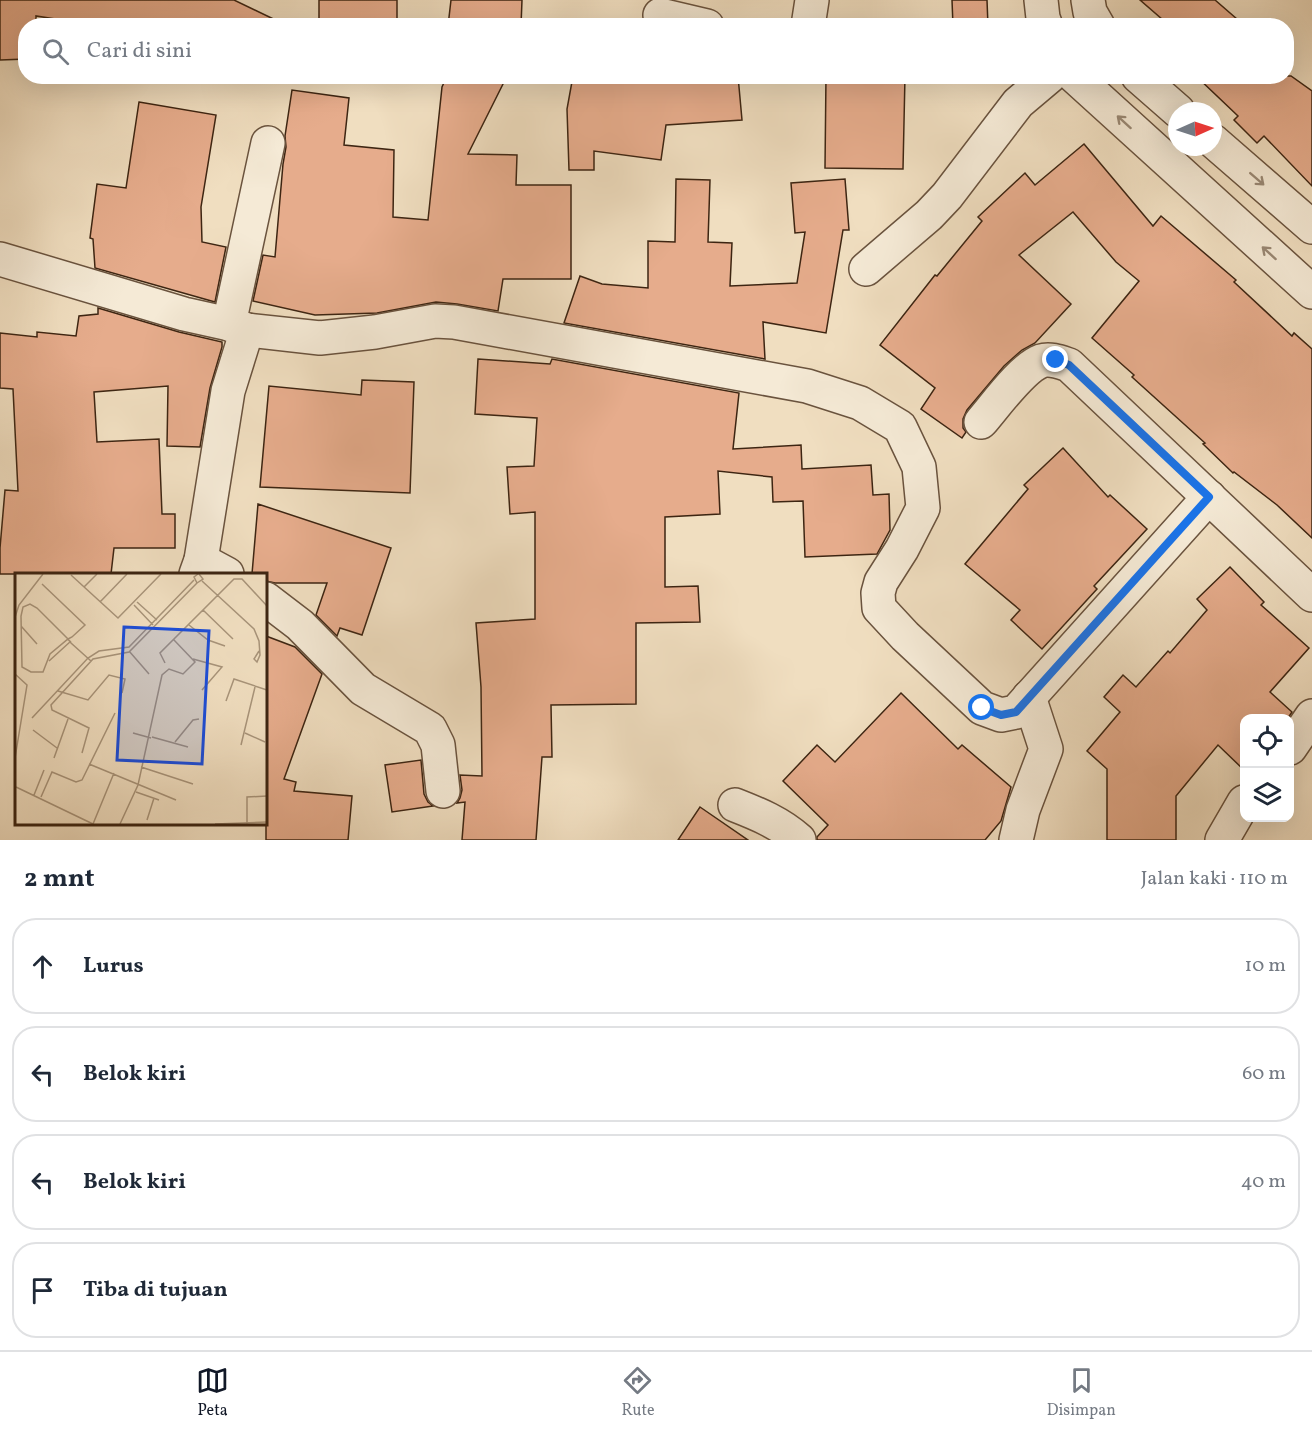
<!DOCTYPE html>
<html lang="id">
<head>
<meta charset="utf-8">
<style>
	body { margin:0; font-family:Vollkorn,serif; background:#f2f2f3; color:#1f2937 }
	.controls { position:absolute; right:18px; bottom:18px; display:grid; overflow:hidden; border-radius:12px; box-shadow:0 6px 24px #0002 }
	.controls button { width:54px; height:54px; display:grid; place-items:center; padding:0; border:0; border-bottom:2px solid #e0e1e3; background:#fff; color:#1f2937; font:30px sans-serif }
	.compass { position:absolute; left:1168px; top:102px; width:54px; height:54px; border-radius:50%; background:#fff; box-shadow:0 6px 24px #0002; rotate:87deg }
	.stop { position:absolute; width:18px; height:18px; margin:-14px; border:4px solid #1a73e8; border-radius:50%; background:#fff }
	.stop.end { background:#1a73e8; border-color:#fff; box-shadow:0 2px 6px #0008 }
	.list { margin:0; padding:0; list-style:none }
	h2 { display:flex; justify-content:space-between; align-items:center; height:78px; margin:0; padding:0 24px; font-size:26px }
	h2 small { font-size:20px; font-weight:400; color:#747a83 }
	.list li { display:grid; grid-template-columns:39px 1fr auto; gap:18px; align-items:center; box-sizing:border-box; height:96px; margin:0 12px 12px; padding:0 12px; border:2px solid #e0e1e3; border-radius:24px }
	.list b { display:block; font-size:22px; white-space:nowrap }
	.list em { font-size:20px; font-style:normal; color:#747a83 }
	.icon { flex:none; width:33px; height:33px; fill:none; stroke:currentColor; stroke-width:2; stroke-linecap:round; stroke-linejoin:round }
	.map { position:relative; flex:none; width:1312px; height:840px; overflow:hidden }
	.search { position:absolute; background:#fff; box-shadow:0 6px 24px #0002; left:18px; right:18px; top:18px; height:66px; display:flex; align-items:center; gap:15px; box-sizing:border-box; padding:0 21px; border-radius:24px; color:#747a83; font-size:22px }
	.sheet { height:510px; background:#fff }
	nav { display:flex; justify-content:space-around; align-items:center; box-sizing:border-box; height:84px; border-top:2px solid #e0e1e3; background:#fff; font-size:16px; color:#747a83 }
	nav a { display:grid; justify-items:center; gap:3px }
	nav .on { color:#111827 }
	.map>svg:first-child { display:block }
</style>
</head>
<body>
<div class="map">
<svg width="1312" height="840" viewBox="0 0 1312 840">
	<rect width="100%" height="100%" fill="#f0dec0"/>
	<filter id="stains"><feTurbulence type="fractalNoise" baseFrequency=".00333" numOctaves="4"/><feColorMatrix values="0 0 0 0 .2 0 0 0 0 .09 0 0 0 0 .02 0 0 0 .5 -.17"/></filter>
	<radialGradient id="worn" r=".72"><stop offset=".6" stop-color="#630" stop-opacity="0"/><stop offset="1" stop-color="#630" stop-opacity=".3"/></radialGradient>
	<g fill="#e6ac8c" stroke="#3d2512" stroke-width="1.5">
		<path d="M0 0H234L288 26H99L36 16V26H26V59L0 60Z"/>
		<rect x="319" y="0" width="78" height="26"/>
		<path d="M451 0H522L521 26H448Z"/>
		<path d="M952 0H987L988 26H953Z"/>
		<path d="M1140 0H1215L1245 26H1170Z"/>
		<path d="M447 76H507L468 154 517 155 516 185H571V279H503L498 311 457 304 436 302 377 313 315 315 253 301 263 255 275 257 283 164 286 147 285 136 292 90 349 98 344 145 394 150 393 217 428 220 442 87Z"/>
		<path d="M573 76H738L742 120 666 125 661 160 594 151V170H569L567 109Z"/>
		<path d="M826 76H905L903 169 825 168Z"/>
		<path d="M1196 76H1291L1312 91V186L1264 136 1257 143 1234 120 1238 116Z"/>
		<path d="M139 102 216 115 201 207 202 242 226 247 215 302 95 268 93 239 90 238 97 184 126 188Z"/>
		<path d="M1084 144 1153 226 1161 216 1236 280 1234 282 1292 336 1294 333 1312 349V538L1277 505 1234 472 1233 473 1203 444 1205 443 1132 377 1134 375 1092 338 1139 281 1116 262 1073 212 1019 255 1071 304 1035 343 1022 350 1004 366 967 410 963 419V428L966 432 962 438 921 409 935 388 880 345 935 275 937 276 982 221 978 217 1025 173 1035 185Z"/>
		<path d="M676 179 710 180 708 242 732 243 730 286 797 283 805 232 795 233 791 183 845 179 849 230H843L826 333 763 322 765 359 564 323 580 276 602 284 648 288V241L675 242Z"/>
		<path d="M98 308 179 332 222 342V347L210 388 200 447 167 446 168 386 94 392 97 442 159 439 162 514H175V548H114L111 574H0V548L5 490 18 491 13 389 0 388V333L37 337V332L76 336 79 316 98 314Z"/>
		<path d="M478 359 550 364 552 359 739 393 733 449 801 445 802 469 871 465 873 495 889 494 890 530 877 554 805 557 803 501 773 502 772 477 718 471 720 514 665 517V587L698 586 700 622 636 623V704L551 705 552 757H542L536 840H462L465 802 457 803 460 798 462 790 460 775 482 776 481 687 476 623 535 619V512L510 514 507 467 534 466 537 418 475 414Z"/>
		<path d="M362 380 414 382 410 493 260 487 269 386 361 395Z"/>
		<path d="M1063 448 1108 497 1110 495 1147 529 1094 586 1097 589 1042 649 1011 620 1020 610 965 564 1028 489 1024 485Z"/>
		<path d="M258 504 391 548 362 635 340 628 337 636 316 615 327 583H275L266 581V574H252Z"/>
		<path d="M1230 567 1264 602 1261 605 1309 648 1270 692 1292 712 1288 718H1245V771L1218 745 1176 796V840H1107V769L1087 751 1120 712 1104 697 1123 675 1136 687 1168 651 1170 653 1207 610 1197 599Z"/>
		<path d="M266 636 295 647 322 674 284 779 296 782 294 791 352 796 348 840H266Z"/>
		<path d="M901 693 958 749 962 745 1011 787 1001 821 985 840H817V837L828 825 783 781 817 745 835 762Z"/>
		<path d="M421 760 424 794 428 802 433 806 392 812 385 765Z"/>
		<path d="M700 807 748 840H678Z"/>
	</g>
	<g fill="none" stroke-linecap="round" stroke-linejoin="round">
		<defs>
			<g id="minor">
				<path d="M1041 0 1043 18 1046 26"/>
				<path d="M1088 0 1090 12 1098 26"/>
				<path d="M660 15 707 26"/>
				<path d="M808 26 812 0"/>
				<path d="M1074 76 1312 292"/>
				<path d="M1138 76 1178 111"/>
				<path d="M1213 141 1312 227"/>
				<path d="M0 259 184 314 229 324 247 330 320 338 375 332 435 321 454 322 807 386 860 403 900 427 919 467 923 508 902 549 881 582 878 593 879 608 905 636 982 708 1001 715 1016 712 1209 497"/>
				<path d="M866 269 929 215 947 196 1018 103 1050 76"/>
				<path d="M229 324 268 143"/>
				<path d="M981 422C995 406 1022 368 1041 361 1050 358 1060 362 1069 365L1312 595"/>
				<path d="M201 560 227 574"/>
				<path d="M196 574 201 560 228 391 247 330"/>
				<path d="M266 599 300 625 363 689 430 729 438 745 443 791"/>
				<path d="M1290 748 1312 716"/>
				<path d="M735 805C758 814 780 823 799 840"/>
				<path d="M1016 840 1023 810 1046 749 1029 697"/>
				<path d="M1222 840 1244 802"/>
			</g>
		</defs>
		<use href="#minor" stroke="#6a533e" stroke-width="36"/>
		<use href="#minor" stroke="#f5ead6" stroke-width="33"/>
	</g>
	<defs><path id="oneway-shaft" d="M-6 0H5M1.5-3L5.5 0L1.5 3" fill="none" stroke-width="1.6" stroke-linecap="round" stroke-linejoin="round" transform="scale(1.5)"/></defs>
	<g stroke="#998874">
		<use href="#oneway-shaft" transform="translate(1124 122) rotate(-138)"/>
		<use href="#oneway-shaft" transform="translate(1257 179) rotate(41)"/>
		<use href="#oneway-shaft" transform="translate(1269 253) rotate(-138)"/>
	</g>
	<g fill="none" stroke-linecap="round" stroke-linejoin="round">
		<path stroke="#1a73e8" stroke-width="8" d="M982 708 1001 715 1016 712 1209 497 1069 365 1056 360"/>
	</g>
	<g transform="translate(15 573)">
		<rect width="252" height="252" fill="#f0dec0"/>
		<path fill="none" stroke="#a8947a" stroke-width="1.5" d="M183 1 179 4 182 10 188 6 184 1M56 2 103 45 146 1M187 8 239 56 244 68 245 82 242 89 239 86 244 78M27 11 70 52 57 64 53 66 35 81 28 99H16L7 94 6 43 8 34 15 31 22 35 53 66 56 70 76 88M69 14 82 1M85 29 112 1M122 29 142 47M119 32 138 52M188 37 218 66M0 44 4 32 28 1M174 52 193 67 210 73M6 53 22 71M114 78 134 101M178 86 207 94 187 117M34 88 56 68M150 90 145 80 219 6H227L252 33M0 101 12 112 0 185M43 118 73 127 94 102 110 106 107 120M211 128 219 106 252 117M17 145 73 85 84 78 114 74 179 7M18 157 42 175M118 160 136 165M230 160 250 169M137 164 173 174M160 169 178 147 184 146M226 172 240 114M67 180 74 155 37 137 36 132 78 86 114 79 182 10M39 185 53 146M74 191 161 227M126 194 178 211M1 214 78 251M121 219 144 227M19 222 29 197M26 224 37 199 61 209 67 207 100 140M132 247 139 225M78 251 99 200M105 251 123 212 147 102 154 96 168 101 180 89 159 67M200 251 252 249M232 251V224L252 223"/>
		<path fill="#1d4ed8" fill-opacity="0.15" stroke="#1d4ed8" stroke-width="3" d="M109 54 194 58 187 191 102 187Z"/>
		<rect width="252" height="252" fill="none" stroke="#3d2512" stroke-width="3"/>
	</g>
	<rect width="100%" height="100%" filter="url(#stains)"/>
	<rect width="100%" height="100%" fill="url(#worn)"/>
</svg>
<div class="controls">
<button><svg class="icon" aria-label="locate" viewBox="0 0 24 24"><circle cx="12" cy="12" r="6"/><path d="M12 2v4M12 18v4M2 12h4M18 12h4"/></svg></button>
<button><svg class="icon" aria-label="layers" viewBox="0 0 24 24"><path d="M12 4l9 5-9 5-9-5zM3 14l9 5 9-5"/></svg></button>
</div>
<svg class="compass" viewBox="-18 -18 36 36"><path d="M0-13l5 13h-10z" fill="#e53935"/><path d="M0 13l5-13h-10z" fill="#747a83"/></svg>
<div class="stop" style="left:982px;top:708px"></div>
<div class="stop end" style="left:1056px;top:360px"></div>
<div class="search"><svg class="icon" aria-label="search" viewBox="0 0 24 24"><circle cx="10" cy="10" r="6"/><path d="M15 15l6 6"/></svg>Cari di sini</div>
</div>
<section class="sheet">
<h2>2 mnt<small>Jalan kaki · 110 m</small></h2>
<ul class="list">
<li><svg class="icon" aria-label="ahead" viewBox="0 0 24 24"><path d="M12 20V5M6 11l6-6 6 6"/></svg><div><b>Lurus</b></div><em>10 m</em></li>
<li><svg class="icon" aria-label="left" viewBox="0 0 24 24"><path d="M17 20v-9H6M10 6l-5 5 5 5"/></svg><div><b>Belok kiri</b></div><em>60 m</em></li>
<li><svg class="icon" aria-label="left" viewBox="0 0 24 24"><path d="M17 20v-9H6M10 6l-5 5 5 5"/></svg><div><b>Belok kiri</b></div><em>40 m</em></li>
<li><svg class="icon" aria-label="arrive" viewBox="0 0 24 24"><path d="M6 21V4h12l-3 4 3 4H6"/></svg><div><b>Tiba di tujuan</b></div></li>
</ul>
</section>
<nav>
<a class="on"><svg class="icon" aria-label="map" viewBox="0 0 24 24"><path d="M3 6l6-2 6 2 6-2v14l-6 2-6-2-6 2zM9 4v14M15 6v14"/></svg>Peta</a>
<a><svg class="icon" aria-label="directions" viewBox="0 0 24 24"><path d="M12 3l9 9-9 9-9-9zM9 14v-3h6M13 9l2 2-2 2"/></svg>Rute</a>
<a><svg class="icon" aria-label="saved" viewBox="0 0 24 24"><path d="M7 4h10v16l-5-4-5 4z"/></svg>Disimpan</a>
</nav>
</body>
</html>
